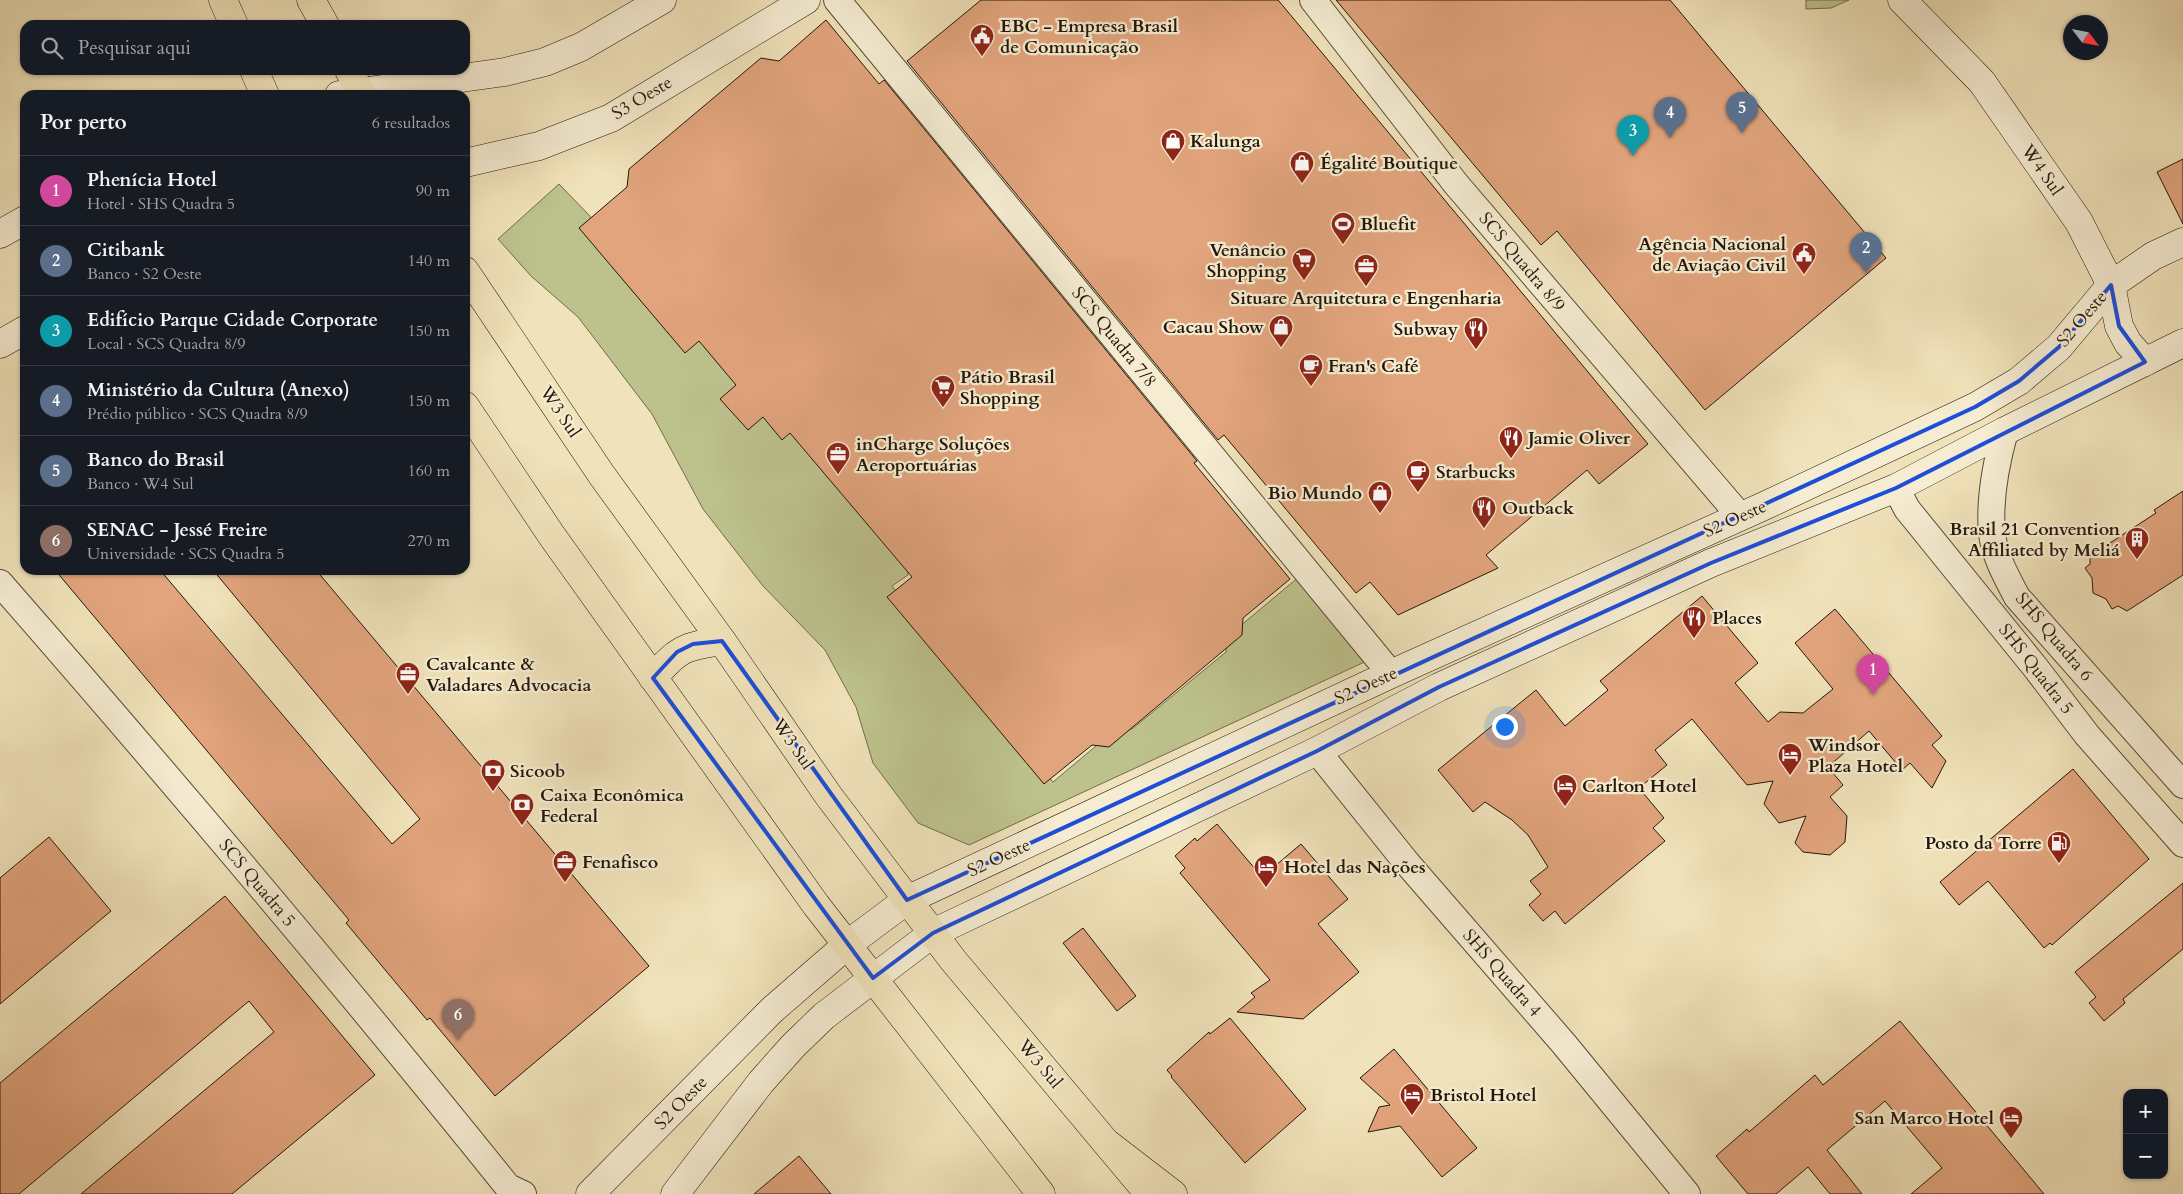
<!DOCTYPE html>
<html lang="pt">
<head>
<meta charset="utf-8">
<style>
	body { margin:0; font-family:Cardo,serif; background:#242831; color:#f1f3f6 }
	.controls { position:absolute; right:15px; bottom:15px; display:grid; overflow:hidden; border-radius:10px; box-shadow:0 1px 4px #0004 }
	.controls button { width:45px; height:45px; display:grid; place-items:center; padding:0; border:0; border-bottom:1px solid #363941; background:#171b24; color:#f1f3f6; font:25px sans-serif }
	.compass { position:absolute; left:2063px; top:15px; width:45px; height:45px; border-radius:50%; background:#171b24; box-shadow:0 1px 4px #0004; rotate:122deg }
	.you { position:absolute; left:1504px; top:726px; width:18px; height:18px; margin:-12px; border:4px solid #fff; border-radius:50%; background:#1a73e8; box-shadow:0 0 0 8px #1a73e833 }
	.badge { display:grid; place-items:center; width:32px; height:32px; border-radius:50%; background:#ea580c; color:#fff; font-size:16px; font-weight:700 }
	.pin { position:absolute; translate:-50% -41px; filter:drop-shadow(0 1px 2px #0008) }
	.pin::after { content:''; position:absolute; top:26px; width:18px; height:15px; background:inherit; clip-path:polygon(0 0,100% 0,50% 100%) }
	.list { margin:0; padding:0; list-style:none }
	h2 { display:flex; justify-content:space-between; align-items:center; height:65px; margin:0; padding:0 20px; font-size:21px }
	h2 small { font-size:16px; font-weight:400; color:#9ea1a6 }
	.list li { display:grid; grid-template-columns:32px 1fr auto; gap:15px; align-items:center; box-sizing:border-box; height:70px; padding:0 20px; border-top:1px solid #363941 }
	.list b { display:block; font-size:19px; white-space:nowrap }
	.list p { margin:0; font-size:16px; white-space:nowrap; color:#9ea1a6 }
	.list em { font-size:16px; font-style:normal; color:#9ea1a6 }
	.icon { flex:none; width:28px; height:28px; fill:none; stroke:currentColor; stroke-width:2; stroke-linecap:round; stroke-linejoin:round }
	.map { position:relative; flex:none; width:2183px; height:1194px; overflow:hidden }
	.search { position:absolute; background:#171b24; box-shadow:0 1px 4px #0004; left:20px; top:20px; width:450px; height:55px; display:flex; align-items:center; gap:12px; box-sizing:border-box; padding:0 18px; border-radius:15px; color:#9ea1a6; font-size:19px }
	.panel { position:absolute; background:#171b24; box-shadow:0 1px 4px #0004; left:20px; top:90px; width:450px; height:485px; border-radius:15px }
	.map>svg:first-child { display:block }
</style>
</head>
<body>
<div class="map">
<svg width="2183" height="1194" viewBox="0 0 2183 1194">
	<rect width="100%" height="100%" fill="#f0e2ba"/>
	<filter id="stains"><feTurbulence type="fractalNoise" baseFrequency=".004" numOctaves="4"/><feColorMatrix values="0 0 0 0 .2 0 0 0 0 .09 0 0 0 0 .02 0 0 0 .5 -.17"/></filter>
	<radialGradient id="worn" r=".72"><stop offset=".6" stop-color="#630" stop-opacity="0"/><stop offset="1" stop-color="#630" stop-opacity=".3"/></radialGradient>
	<g fill="#bdc28d" stroke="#706c4a">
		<path d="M1806 0H1849L1831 8 1806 9Z"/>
		<path d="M559 184 588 214 690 336 729 335 906 554 908 575 892 586 1053 782 1115 730 1132 729 1226 652 1227 637 1300 576 1371 659 969 845 918 823 873 763 856 707 825 650 763 586 703 509 652 414 578 317 531 276 498 239Z"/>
	</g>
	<g fill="#e1a47d" stroke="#241707">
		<path d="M981 0H1278L1648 444 1599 484 1587 470 1486 555 1498 568 1398 615 1370 582 1356 593 1224 435 1218 440 907 61Z"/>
		<path d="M1336 0H1670L1886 258 1705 410 1557 231 1541 245Z"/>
		<path d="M826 20 879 84 884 80 1197 461 1194 463 1290 579 1243 618 1242 635 1109 747 1092 745 1044 784 887 597 912 577 790 433 782 440 763 417 748 430 720 399 736 385 699 341 685 353 579 228 627 187 629 169 761 58 779 61Z"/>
		<path d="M2183 159V224L2157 172Z"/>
		<path d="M2183 491V575L2127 611 2118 606 2112 609 2106 599 2093 593 2092 578 2085 568 2090 564V556L2156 513 2154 510Z"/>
		<path d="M55 570H160L392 844 420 819 213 570H316L649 966 495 1096 430 1018 427 1020 346 923 349 920Z"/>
		<path d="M1702 596 1758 663 1735 683 1768 722 1780 712 1803 713 1833 689 1795 643 1835 609 1942 736 1932 745 1946 761 1932 788 1910 763 1902 770 1869 731 1828 767 1843 785 1830 797 1847 816 1845 842 1830 855 1803 852 1795 843 1806 816 1779 823 1764 804 1773 781 1747 785 1692 719 1655 750 1667 765 1639 788 1664 818 1653 828 1665 841 1565 924 1555 911 1543 921 1529 905 1541 894 1530 881 1548 867 1528 835 1512 820 1485 802 1473 812 1438 770 1536 690 1565 726 1608 690 1600 681Z"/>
		<path d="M2073 769 2149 859 2052 945 2050 943 2044 948 1988 881 1959 905 1940 882Z"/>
		<path d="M1217 824 1262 877 1301 844 1348 899 1318 924 1359 972 1303 1019 1237 1012 1255 997 1251 993 1270 980 1180 873 1185 868 1175 856 1195 838 1197 841Z"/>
		<path d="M49 837 111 911 0 1004V878Z"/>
		<path d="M2183 883V949L2123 999 2125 1003 2104 1021 2089 1003 2096 997 2075 972Z"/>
		<path d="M225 896 375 1075 232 1194H81L274 1032 249 1001 19 1194H0V1083Z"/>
		<path d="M1083 928 1136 996 1117 1011 1063 943Z"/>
		<path d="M1230 1018 1306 1109 1245 1163 1171 1077 1172 1076 1167 1070 1209 1032 1210 1034Z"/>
		<path d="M1900 1021 2044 1194H1911L1942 1168 1885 1101 1827 1150 1862 1194H1830L1808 1167 1776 1194H1748L1716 1156 1747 1129 1749 1132 1815 1075 1823 1085Z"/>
		<path d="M1394 1049 1477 1148 1442 1177 1400 1126 1368 1132 1379 1107 1390 1105 1360 1078Z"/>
		<path d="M799 1156 831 1194H754Z"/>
	</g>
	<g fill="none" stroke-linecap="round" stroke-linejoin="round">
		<defs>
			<g id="tertiary">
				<path d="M837 0 1391 674"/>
				<path d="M1313 0 1456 184 1740 516"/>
				<path d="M2005 431C1996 463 1989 500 1992 533 1994 555 2007 578 2017 597L2183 785"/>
				<path d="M1896 488 1907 509 2035 667 2087 735 2183 844"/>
				<path d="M0 583C173 781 343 982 508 1187L523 1194"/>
				<path d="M1317 751 1407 863 1564 1044 1687 1194"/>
			</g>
			<g id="secondary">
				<path d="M1902 0 1982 82 2079 222 2111 285 2119 326 2128 343 2145 362"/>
				<path d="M339 95 505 72 545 62 581 47 662 0"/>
				<path d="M465 163 539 146 611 118 806 0"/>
				<path d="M0 234 25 220"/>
				<path d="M0 344 25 330"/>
				<path d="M590 1194 772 1010 848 944 907 900 1391 674 1764 506 1975 407 2019 381 2059 347 2111 285 2153 256 2183 242"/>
				<path d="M675 1194 761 1082 793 1046 824 1016 933 933 1317 751 1439 687 1711 563 1896 488 2005 431 2183 343"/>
			</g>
			<g id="primary">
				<path d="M223 0 234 25"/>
				<path d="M311 0 325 25"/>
				<path d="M254 70 265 95"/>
				<path d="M349 70 362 95"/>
				<path d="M465 271 601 474 722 641 828 795 953 960 1149 1194"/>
				<path d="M465 406 552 536 816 905 1041 1194"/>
				<path d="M653 678C678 649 684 646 722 641"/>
			</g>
			<path id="trunk" d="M1108 1144 1173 1194"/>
		</defs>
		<use href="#tertiary" stroke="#574a34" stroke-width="28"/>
		<use href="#secondary" stroke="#241707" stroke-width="29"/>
		<use href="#primary" stroke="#241707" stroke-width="29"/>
		<use href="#trunk" stroke="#241707" stroke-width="29"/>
		<use href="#tertiary" stroke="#f5ecd2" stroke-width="26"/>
		<use href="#secondary" stroke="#f5ecd2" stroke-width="28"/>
		<use href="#primary" stroke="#f0e2ba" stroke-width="28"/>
		<use href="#trunk" stroke="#f0e2ba" stroke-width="28"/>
	</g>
	<path fill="none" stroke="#1d4ed8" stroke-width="4" stroke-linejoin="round" d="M2111 285 2119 326 2145 362 1896 488 1711 563 1439 687 1317 751 933 933 873 978 653 678 677 652 693 644 722 641 907 900 1975 407 2019 381 2059 347Z"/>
	<defs>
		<symbol id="civic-pin" viewBox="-11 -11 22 30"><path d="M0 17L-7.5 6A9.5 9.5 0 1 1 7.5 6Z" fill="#8f2418" stroke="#f5ecd2"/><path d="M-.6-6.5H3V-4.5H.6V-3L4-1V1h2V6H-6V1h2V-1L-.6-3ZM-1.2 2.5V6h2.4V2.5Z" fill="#fff"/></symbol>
		<symbol id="shop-pin" viewBox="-11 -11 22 30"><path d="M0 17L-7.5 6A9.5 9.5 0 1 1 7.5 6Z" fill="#8f2418" stroke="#f5ecd2"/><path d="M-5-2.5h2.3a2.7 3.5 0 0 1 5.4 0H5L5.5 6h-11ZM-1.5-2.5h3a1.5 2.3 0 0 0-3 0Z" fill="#fff"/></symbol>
		<symbol id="stadium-pin" viewBox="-11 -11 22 30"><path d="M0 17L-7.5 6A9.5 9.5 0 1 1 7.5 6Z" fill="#8f2418" stroke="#f5ecd2"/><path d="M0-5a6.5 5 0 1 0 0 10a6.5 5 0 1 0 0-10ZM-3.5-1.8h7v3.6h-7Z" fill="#fff"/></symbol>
		<symbol id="supermarket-pin" viewBox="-11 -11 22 30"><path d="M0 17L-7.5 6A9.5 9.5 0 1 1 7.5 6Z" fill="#8f2418" stroke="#f5ecd2"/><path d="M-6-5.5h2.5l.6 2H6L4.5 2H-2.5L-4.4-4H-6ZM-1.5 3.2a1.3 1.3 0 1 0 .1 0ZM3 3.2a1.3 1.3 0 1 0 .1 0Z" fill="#fff"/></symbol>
		<symbol id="office-pin" viewBox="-11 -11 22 30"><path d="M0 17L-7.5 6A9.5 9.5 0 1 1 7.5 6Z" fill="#8f2418" stroke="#f5ecd2"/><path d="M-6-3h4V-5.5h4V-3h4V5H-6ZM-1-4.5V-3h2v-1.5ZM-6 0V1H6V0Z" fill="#fff"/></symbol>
		<symbol id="restaurant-pin" viewBox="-11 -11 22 30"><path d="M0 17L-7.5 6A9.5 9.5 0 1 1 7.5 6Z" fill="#8f2418" stroke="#f5ecd2"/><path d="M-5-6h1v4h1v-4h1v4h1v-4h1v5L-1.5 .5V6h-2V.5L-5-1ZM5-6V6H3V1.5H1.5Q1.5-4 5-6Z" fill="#fff"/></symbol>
		<symbol id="cafe-pin" viewBox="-11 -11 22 30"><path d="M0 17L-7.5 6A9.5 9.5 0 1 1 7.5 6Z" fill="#8f2418" stroke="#f5ecd2"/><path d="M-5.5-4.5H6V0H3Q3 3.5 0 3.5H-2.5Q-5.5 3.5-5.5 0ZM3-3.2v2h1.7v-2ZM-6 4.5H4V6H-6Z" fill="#fff"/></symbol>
		<symbol id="building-pin" viewBox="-11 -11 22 30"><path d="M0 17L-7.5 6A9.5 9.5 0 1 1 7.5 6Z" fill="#8f2418" stroke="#f5ecd2"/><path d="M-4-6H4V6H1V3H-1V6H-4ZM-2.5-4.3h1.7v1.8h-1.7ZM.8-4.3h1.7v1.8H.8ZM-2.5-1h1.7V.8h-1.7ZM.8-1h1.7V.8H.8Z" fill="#fff"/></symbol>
		<symbol id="hotel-pin" viewBox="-11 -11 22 30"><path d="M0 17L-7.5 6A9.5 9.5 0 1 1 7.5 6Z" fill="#8f2418" stroke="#f5ecd2"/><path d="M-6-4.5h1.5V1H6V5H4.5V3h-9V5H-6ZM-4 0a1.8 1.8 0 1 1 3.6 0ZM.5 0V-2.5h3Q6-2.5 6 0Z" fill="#fff"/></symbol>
		<symbol id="bank-pin" viewBox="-11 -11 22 30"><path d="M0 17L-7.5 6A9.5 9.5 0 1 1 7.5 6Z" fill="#8f2418" stroke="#f5ecd2"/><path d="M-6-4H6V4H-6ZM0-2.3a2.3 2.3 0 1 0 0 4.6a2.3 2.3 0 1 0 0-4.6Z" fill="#fff"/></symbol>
		<symbol id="fuel-pin" viewBox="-11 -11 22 30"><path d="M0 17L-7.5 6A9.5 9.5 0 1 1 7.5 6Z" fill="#8f2418" stroke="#f5ecd2"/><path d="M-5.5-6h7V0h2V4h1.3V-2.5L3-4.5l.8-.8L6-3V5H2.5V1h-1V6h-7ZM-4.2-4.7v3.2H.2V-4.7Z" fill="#fff"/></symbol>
	</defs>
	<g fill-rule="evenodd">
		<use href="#civic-pin" x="968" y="22" width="28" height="38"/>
		<use href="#shop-pin" x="1159" y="127" width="28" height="38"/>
		<use href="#shop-pin" x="1288" y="149" width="28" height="38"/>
		<use href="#stadium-pin" x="1329" y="210" width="28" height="38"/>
		<use href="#civic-pin" x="1790" y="240" width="28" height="38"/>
		<use href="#supermarket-pin" x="1290" y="246" width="28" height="38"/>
		<use href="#office-pin" x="1352" y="252" width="28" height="38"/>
		<use href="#shop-pin" x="1267" y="313" width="28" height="38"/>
		<use href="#restaurant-pin" x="1462" y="315" width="28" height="38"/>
		<use href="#cafe-pin" x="1297" y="352" width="28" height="38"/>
		<use href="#supermarket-pin" x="929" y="373" width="28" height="38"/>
		<use href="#restaurant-pin" x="1497" y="424" width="28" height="38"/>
		<use href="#office-pin" x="824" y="440" width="28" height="38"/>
		<use href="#cafe-pin" x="1404" y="458" width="28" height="38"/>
		<use href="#shop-pin" x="1366" y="479" width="28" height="38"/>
		<use href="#restaurant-pin" x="1470" y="494" width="28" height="38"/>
		<use href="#building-pin" x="2123" y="525" width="28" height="38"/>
		<use href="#restaurant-pin" x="1680" y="604" width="28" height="38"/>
		<use href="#office-pin" x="394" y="660" width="28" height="38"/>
		<use href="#hotel-pin" x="1776" y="741" width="28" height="38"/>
		<use href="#bank-pin" x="479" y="757" width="28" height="38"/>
		<use href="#hotel-pin" x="1551" y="772" width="28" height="38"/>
		<use href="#bank-pin" x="508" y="791" width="28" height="38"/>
		<use href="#fuel-pin" x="2045" y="829" width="28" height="38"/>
		<use href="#office-pin" x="551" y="848" width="28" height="38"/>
		<use href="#hotel-pin" x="1252" y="853" width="28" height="38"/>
		<use href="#hotel-pin" x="1398" y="1081" width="28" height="38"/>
		<use href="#hotel-pin" x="1997" y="1104" width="28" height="38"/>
	</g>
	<g text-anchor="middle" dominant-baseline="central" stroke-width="4.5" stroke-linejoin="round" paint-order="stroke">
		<g font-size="18" font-weight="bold" fill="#241707" stroke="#f5ecd2" text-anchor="start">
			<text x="1000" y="26">EBC - Empresa Brasil<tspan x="1000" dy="21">de Comunicação</tspan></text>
			<text x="1190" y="141">Kalunga</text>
			<text x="1320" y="163">Égalité Boutique</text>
			<text x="1360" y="224">Bluefit</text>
			<text x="1786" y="244" text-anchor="end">Agência Nacional<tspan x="1786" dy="21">de Aviação Civil</tspan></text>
			<text x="1286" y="250" text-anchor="end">Venâncio<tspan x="1286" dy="21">Shopping</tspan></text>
			<text x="1366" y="298" text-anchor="middle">Situare Arquitetura e Engenharia</text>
			<text x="1264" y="327" text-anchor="end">Cacau Show</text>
			<text x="1458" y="329" text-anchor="end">Subway</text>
			<text x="1328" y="366">Fran's Café</text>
			<text x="960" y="377">Pátio Brasil<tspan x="960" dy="21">Shopping</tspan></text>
			<text x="1528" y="438">Jamie Oliver</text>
			<text x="856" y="444">inCharge Soluções<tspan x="856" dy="21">Aeroportuárias</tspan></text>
			<text x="1436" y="472">Starbucks</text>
			<text x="1362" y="493" text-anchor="end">Bio Mundo</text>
			<text x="1502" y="508">Outback</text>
			<text x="2120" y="529" text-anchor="end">Brasil 21 Convention<tspan x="2120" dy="21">Affiliated by Meliá</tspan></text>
			<text x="1712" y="618">Places</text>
			<text x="426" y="664">Cavalcante &amp;<tspan x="426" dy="21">Valadares Advocacia</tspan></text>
			<text x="1808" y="745">Windsor<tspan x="1808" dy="21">Plaza Hotel</tspan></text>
			<text x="510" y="771">Sicoob</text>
			<text x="1582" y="786">Carlton Hotel</text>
			<text x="540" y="795">Caixa Econômica<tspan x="540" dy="21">Federal</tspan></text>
			<text x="2042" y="843" text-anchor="end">Posto da Torre</text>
			<text x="582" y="862">Fenafisco</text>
			<text x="1284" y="867">Hotel das Nações</text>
			<text x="1430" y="1095">Bristol Hotel</text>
			<text x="1994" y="1118" text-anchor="end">San Marco Hotel</text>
		</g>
		<g font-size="18" fill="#241707" stroke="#f5ecd2">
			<text transform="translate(642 98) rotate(-31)">S3 Oeste</text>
			<text transform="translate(2042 170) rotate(55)">W4 Sul</text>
			<text transform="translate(1522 262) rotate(50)">SCS Quadra 8/9</text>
			<text transform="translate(2082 319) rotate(-50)">S2 Oeste</text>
			<text transform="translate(1114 337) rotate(51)">SCS Quadra 7/8</text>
			<text transform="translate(560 412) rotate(56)">W3 Sul</text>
			<text transform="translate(1735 519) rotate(-24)">S2 Oeste</text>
			<text transform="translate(2054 637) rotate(50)">SHS Quadra 6</text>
			<text transform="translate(2036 669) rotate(52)">SHS Quadra 5</text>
			<text transform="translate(1366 686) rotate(-25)">S2 Oeste</text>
			<text transform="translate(793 744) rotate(55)">W3 Sul</text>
			<text transform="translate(999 858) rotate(-25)">S2 Oeste</text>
			<text transform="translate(257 883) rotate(50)">SCS Quadra 5</text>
			<text transform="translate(1502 973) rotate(49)">SHS Quadra 4</text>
			<text transform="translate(1040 1064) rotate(50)">W3 Sul</text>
			<text transform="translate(681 1103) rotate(-46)">S2 Oeste</text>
		</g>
	</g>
	<rect width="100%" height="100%" filter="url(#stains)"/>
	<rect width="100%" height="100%" fill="url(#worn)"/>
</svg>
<div class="controls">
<button>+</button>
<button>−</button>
</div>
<svg class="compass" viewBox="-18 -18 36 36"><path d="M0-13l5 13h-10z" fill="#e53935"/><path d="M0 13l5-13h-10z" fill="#9ea1a6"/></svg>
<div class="you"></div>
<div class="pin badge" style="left:1873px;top:695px;background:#d1479c">1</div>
<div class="pin badge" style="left:1866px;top:273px;background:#5c6f8a">2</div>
<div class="pin badge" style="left:1633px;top:156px;background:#0f9aa8">3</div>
<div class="pin badge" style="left:1670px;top:138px;background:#5c6f8a">4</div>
<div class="pin badge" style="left:1742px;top:133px;background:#5c6f8a">5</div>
<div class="pin badge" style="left:458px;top:1040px;background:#8d6e63">6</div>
<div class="search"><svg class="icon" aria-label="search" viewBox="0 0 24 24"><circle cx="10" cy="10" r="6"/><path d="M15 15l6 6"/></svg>Pesquisar aqui</div>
<section class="panel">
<h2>Por perto<small>6 resultados</small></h2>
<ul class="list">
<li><span class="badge" style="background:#d1479c">1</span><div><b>Phenícia Hotel</b><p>Hotel · SHS Quadra 5</p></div><em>90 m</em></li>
<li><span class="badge" style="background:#5c6f8a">2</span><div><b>Citibank</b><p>Banco · S2 Oeste</p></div><em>140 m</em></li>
<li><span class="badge" style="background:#0f9aa8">3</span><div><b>Edifício Parque Cidade Corporate</b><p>Local · SCS Quadra 8/9</p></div><em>150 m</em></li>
<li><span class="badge" style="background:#5c6f8a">4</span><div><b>Ministério da Cultura (Anexo)</b><p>Prédio público · SCS Quadra 8/9</p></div><em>150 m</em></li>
<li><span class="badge" style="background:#5c6f8a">5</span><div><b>Banco do Brasil</b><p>Banco · W4 Sul</p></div><em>160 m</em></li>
<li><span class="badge" style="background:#8d6e63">6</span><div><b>SENAC - Jessé Freire</b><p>Universidade · SCS Quadra 5</p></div><em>270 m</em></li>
</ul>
</section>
</div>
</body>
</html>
